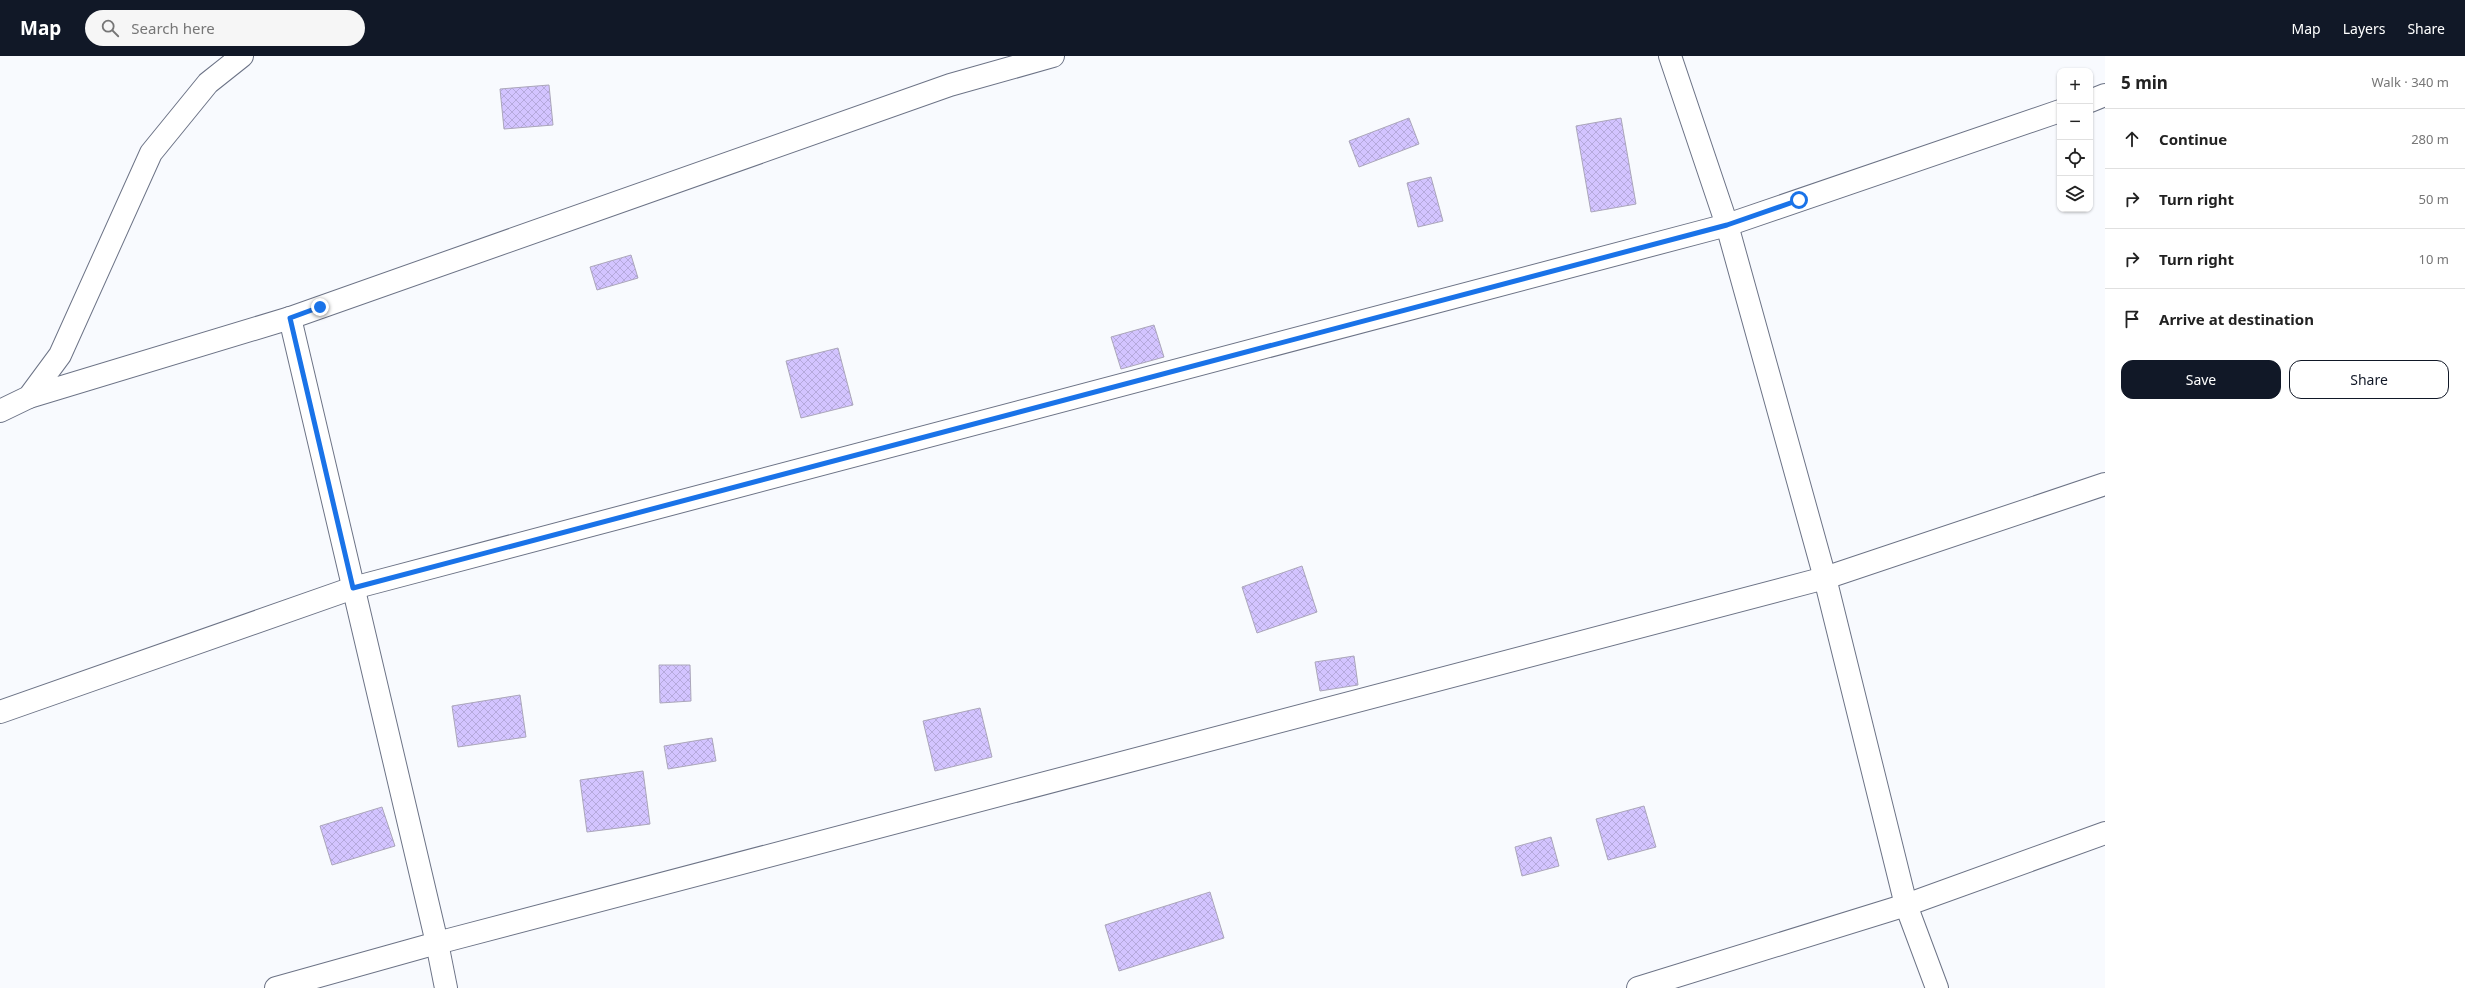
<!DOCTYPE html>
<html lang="en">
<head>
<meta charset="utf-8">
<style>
	body { margin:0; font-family:"Noto Sans",sans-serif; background:#f6f6f6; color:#222 }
	.controls { position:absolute; right:12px; top:12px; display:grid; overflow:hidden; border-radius:8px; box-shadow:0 1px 3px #0004 }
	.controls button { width:36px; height:36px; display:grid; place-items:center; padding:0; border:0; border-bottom:1px solid #e0e0e0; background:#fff; color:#222; font:20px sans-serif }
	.stop { position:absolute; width:12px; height:12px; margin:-9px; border:3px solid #1a73e8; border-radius:50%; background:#fff }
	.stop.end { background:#1a73e8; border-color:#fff; box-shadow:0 1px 4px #0008 }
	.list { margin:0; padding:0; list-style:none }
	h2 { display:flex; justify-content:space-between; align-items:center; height:52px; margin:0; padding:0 16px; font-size:17px }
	h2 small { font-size:13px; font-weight:400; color:#767676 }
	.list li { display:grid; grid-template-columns:26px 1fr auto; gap:12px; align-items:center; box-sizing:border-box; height:60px; padding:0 16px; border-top:1px solid #e0e0e0 }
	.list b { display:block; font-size:15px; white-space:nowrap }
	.list em { font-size:13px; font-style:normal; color:#767676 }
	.actions { display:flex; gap:8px; padding:12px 16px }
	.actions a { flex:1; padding:9px 0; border:1px solid #111827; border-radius:12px; text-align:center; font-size:14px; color:#111827 }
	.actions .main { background:#111827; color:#fff }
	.icon { flex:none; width:22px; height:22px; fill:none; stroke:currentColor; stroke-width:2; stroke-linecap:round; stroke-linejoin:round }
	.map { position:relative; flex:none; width:2105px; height:932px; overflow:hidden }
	header { display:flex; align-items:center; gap:24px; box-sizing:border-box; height:56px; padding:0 20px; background:#111827; color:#fff }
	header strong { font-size:19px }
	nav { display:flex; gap:22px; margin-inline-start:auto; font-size:14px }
	.search { width:280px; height:36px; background:#f6f6f6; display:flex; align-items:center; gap:10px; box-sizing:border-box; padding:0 14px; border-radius:22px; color:#767676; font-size:15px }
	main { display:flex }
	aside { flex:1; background:#fff }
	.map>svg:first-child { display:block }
</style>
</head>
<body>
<header>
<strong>Map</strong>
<div class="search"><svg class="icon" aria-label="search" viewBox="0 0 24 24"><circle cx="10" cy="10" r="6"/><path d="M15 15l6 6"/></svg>Search here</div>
<nav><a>Map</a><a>Layers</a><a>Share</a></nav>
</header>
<main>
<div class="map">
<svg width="2105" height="932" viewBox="0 0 2105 932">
	<defs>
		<pattern id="building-cross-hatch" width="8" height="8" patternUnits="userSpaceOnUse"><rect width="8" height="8" fill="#d3c4ff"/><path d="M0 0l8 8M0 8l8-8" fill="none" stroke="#b5a9db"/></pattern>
	</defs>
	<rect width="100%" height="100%" fill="#f8fafe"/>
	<g fill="url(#building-cross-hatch)" stroke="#aba6ba">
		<path d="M549 29 553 69 504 73 500 33Z"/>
		<path d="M1409 62 1419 88 1359 111 1349 85Z"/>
		<path d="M1621 62 1636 148 1591 156 1576 70Z"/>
		<path d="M1431 121 1443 165 1418 171 1407 127Z"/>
		<path d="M631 199 638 222 597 234 590 211Z"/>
		<path d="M1154 269 1164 301 1121 313 1111 281Z"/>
		<path d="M838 292 853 349 801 362 786 305Z"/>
		<path d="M1302 510 1317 556 1257 577 1242 531Z"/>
		<path d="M1354 600 1358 629 1320 635 1315 606Z"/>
		<path d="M659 609H690L691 645 660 647Z"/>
		<path d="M520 639 526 681 458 691 452 650Z"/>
		<path d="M980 652 992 701 935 715 923 665Z"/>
		<path d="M712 682 716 705 668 713 664 690Z"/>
		<path d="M643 715 650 768 587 776 580 724Z"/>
		<path d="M1644 750 1656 791 1608 804 1596 763Z"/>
		<path d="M382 751 395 790 332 809 320 770Z"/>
		<path d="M1551 781 1559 810 1522 820 1515 791Z"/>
		<path d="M1210 836 1224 882 1119 915 1105 869Z"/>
	</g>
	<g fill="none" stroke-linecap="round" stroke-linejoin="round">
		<defs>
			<g id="minor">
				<path d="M1670 0 1727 169 1825 522 1906 849 1937 932"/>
				<path d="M2090 45 2105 39"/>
				<path d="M290 262 437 887 1825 522 2105 428"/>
				<path d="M29 341 290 262 950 29 1053 0"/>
				<path d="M0 355 29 341 60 299 151 97 208 27 242 0"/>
				<path d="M0 656 353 532 1727 169 2060 55"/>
				<path d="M276 932 437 887 446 932"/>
				<path d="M1638 932 1906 849 2105 777"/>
			</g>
		</defs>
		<use href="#minor" stroke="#6c7386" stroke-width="24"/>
		<use href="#minor" stroke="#fff" stroke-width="22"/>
	</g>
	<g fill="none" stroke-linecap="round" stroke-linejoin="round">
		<path stroke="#1a73e8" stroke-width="5" d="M320 251 290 262 353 532 1727 169 1799 144"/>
	</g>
</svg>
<div class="controls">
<button>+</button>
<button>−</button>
<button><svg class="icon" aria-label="locate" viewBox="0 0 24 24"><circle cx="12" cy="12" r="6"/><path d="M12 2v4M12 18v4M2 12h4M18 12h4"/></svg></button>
<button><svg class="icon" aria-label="layers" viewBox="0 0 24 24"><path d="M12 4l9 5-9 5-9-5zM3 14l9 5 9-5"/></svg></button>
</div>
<div class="stop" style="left:1799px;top:144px"></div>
<div class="stop end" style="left:320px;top:251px"></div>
</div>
<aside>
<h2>5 min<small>Walk · 340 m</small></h2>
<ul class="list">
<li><svg class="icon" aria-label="ahead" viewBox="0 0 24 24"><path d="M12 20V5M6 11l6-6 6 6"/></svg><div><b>Continue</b></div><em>280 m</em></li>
<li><svg class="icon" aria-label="right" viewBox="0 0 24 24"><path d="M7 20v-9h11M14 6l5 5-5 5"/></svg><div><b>Turn right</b></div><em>50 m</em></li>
<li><svg class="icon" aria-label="right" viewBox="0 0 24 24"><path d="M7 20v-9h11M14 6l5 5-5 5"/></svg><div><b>Turn right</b></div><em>10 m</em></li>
<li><svg class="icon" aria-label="arrive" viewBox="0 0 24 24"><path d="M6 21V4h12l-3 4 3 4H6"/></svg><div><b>Arrive at destination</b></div></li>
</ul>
<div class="actions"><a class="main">Save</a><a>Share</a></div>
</aside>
</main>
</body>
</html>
